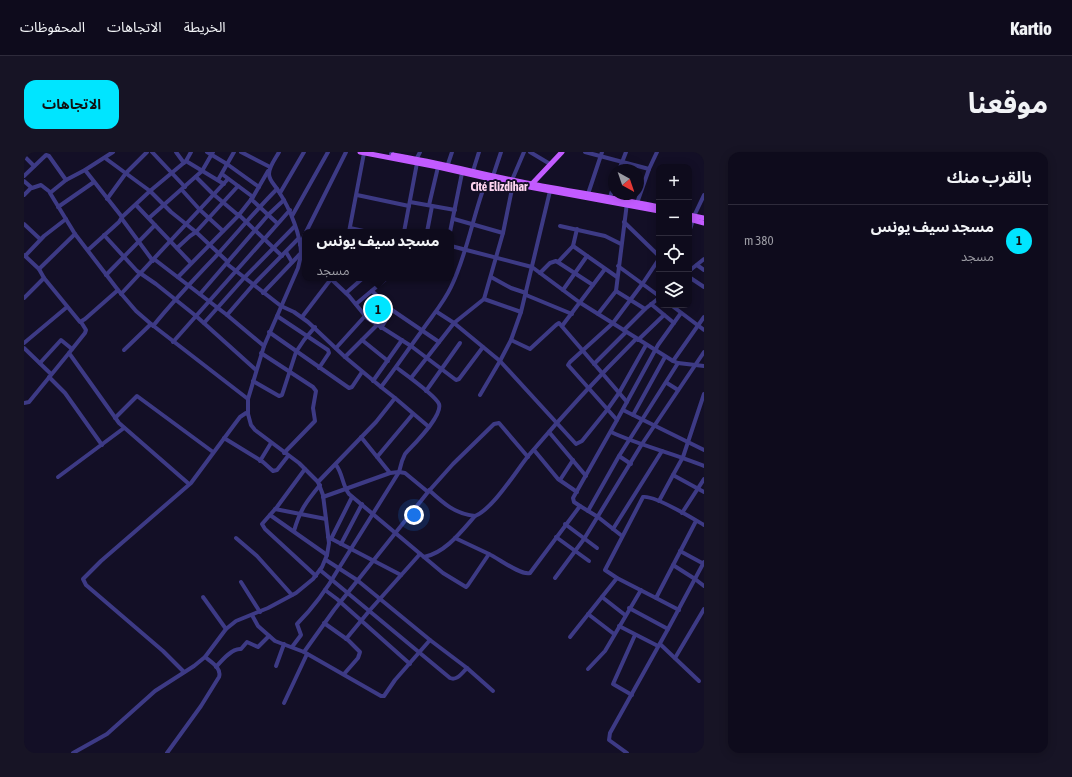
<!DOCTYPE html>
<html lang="ar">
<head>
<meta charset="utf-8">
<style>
	body { margin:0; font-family:"Asap Condensed","Noto Sans Arabic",sans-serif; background:#171425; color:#f1f3f6; direction:rtl }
	.controls { position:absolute; right:12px; top:12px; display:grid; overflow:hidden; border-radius:8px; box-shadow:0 2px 10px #0003 }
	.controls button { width:36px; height:36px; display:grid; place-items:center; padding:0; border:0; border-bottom:1px solid #2e2b3b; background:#0e0b1c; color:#f1f3f6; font:20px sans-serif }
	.compass { position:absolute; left:584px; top:12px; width:36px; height:36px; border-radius:50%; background:#0e0b1c; box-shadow:0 2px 10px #0003; rotate:140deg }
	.you { position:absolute; left:390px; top:363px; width:14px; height:14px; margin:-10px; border:3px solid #fff; border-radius:50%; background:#1a73e8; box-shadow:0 0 0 6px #1a73e833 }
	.badge { display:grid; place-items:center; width:26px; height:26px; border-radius:50%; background:#00e5ff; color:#111; font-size:13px; font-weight:700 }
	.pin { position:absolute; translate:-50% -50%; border:2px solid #fff; box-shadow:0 1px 4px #0006 }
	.popup { position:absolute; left:278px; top:77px; width:152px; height:52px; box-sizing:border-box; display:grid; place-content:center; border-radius:8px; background:#0e0b1c; filter:drop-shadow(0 1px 3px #0005); font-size:13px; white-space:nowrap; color:#9b9ba3 }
	.popup b { font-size:15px; color:#f1f3f6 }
	.popup::after { content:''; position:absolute; left:50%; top:100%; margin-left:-8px; border:8px solid transparent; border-top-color:#0e0b1c }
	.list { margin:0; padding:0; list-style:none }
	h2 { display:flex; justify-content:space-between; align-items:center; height:52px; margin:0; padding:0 16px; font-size:17px }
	h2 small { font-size:13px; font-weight:400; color:#9b9ba3 }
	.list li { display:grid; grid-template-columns:26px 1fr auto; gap:12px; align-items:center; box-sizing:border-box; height:72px; padding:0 16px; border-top:1px solid #2e2b3b }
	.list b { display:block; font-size:15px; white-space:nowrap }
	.list p { margin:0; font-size:13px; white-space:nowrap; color:#9b9ba3 }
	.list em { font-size:13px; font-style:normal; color:#9b9ba3 }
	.icon { flex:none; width:22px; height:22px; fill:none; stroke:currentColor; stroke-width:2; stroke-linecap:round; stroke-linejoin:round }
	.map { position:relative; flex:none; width:680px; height:601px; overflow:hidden; direction:ltr; border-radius:12px }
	header { display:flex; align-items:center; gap:24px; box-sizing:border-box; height:56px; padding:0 20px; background:#0e0b1c; border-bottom:1px solid #2e2b3b }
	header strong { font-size:19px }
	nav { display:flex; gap:22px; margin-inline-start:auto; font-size:14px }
	.intro { display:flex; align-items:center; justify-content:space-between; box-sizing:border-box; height:96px; padding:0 24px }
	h1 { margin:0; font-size:28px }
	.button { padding:10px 18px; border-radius:12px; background:#00e5ff; color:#111; font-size:14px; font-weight:700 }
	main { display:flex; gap:24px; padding:0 24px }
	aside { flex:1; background:#0e0b1c; border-radius:12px; box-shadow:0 2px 10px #0003 }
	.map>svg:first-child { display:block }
</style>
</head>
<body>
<header>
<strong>Kartio</strong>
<nav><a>الخريطة</a><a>الاتجاهات</a><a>المحفوظات</a></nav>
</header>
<div class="intro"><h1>موقعنا</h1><a class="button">الاتجاهات</a></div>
<main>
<aside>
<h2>بالقرب منك<small></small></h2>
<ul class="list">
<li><span class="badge">1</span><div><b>مسجد سيف يونس</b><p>مسجد</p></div><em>380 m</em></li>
</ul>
</aside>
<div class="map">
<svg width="680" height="601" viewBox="0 0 680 601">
	<rect width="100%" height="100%" fill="#130f26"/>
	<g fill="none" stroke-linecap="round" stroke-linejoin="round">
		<g stroke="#3d3a85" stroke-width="4">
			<path d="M89 0 61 18 42 28 26 41 51 82 94 138"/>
			<path d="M128 0 161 35"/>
			<path d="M152 0 160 11"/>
			<path d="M183 0 203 12 235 35"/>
			<path d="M217 0 246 15"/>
			<path d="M506 0 526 12"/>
			<path d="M561 0 625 17"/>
			<path d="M367 2 368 0"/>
			<path d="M0 4 10 14"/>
			<path d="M81 6 126 39 147 60 172 80 204 110"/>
			<path d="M393 6 396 0"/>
			<path d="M162 9 200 32"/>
			<path d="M423 15 428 0"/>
			<path d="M61 18 98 65 95 70 64 98"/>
			<path d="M595 18 602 0"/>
			<path d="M449 19 455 0"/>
			<path d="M198 22 229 45"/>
			<path d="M0 24 22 3 25 4 42 28"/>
			<path d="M469 24 477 0"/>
			<path d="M172 25 188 41 214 63"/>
			<path d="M194 28 210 0"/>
			<path d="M488 28 500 0"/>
			<path d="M0 29 8 36 17 33 26 40"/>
			<path d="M158 38 176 58 199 79"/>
			<path d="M256 41 280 0"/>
			<path d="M564 42 578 0"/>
			<path d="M0 43 7 36"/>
			<path d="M333 43 385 54"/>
			<path d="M586 45 590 33"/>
			<path d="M83 47 102 21 123 0"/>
			<path d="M227 47 253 71"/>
			<path d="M386 50 431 58"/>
			<path d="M613 51 625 17 633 0"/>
			<path d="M112 53 167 111"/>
			<path d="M405 53 414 15"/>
			<path d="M34 55 70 30"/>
			<path d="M214 62 258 104"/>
			<path d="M268 64 304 0"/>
			<path d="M670 64 680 43"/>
			<path d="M98 65 126 39 162 9 167 0"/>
			<path d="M125 66 178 19 189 0"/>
			<path d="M98 67 129 109"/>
			<path d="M430 67 479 81"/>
			<path d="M600 70 635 104"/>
			<path d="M0 72 16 87"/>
			<path d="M536 74 581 84 597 92"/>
			<path d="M326 76 344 80"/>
			<path d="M282 80 322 0"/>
			<path d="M325 80 340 1"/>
			<path d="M380 80 393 11"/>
			<path d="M403 80 408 54"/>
			<path d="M426 80 438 21"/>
			<path d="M665 80 669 68"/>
			<path d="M80 83 113 119 132 132 172 164 232 218"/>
			<path d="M276 93 281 82"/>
			<path d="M427 94 508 115 555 150 649 209 654 211 680 214"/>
			<path d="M549 94 553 77"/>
			<path d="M153 96 166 84 172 80 214 34"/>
			<path d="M262 100 268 110"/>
			<path d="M0 103 15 117 20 126 56 170 61 167 94 138 112 159 127 172 224 247"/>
			<path d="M1 104 20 84 42 67"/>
			<path d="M130 107 203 163 240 194"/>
			<path d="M534 110 549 94 593 125"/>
			<path d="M203 112 257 154 270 160 284 170 321 205 357 235"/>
			<path d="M673 113 680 118"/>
			<path d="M594 114 635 144"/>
			<path d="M15 117 51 82"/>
			<path d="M665 119 680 107"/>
			<path d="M516 121 526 111 532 109 569 133"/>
			<path d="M82 123 131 73"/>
			<path d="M154 125 214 64 229 45 244 19"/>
			<path d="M467 125 487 136 502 141"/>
			<path d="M665 125 680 135"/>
			<path d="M306 126 325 144 343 166 387 194 432 228 435 227 459 195"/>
			<path d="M539 138 563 104"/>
			<path d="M348 139 368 158 415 190"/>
			<path d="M592 139 621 157 635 146"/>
			<path d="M239 141 276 102"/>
			<path d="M322 141 339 126"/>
			<path d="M97 142 204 27"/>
			<path d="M176 142 245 62 260 48"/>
			<path d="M502 143 548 162"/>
			<path d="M0 146 20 126"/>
			<path d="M460 147 497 160"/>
			<path d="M332 152 363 126"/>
			<path d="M627 152 650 171"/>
			<path d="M647 153 680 178"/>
			<path d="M413 160 430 171 460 147 479 81 489 32"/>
			<path d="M574 162 592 139 603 51"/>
			<path d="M203 163 229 133 274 87"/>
			<path d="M253 164 304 198 305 201 295 216"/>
			<path d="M278 165 307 127"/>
			<path d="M57 170 62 178 61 181 45 201 95 271 165 332"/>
			<path d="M180 171 220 126 271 74"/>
			<path d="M129 174C149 149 171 126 193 103 213 81 232 58 253 37"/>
			<path d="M538 174 581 117"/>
			<path d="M357 176 368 158"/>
			<path d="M600 178 621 157"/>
			<path d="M245 180 325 236 328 235 338 220"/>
			<path d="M338 188 364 209"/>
			<path d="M487 188 506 197 532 173 535 171 603 250"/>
			<path d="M614 188 640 163"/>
			<path d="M149 190 266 58"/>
			<path d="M0 191 43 155"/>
			<path d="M0 196 27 222"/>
			<path d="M312 196 341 164"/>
			<path d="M100 198 127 172"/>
			<path d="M237 201 289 235 292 239 289 256 291 269 260 301"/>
			<path d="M321 205 353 173"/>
			<path d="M649 209 680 165"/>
			<path d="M16 211 37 188 48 197"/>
			<path d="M570 212 602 180"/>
			<path d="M25 225 41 241 78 293"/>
			<path d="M387 226 430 171 476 209 552 292 558 289 583 258 595 241 622 193"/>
			<path d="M229 229 255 244 258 243 272 200 280 188 291 175"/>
			<path d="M349 229 378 188"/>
			<path d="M643 231 654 238"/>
			<path d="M402 239 436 191"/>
			<path d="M456 243 476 209 487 188 497 160 526 39"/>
			<path d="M371 246 405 275"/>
			<path d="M0 251 5 250 45 201"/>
			<path d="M599 258 680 298"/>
			<path d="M609 263 641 205"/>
			<path d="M91 266 113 244 189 300"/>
			<path d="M593 268 544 213 546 210 589 171 619 131 635 107"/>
			<path d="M525 280 562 324"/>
			<path d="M587 280C617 294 649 301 680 314"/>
			<path d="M337 285 366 321"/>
			<path d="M200 286 239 310 249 319 253 318 264 304"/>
			<path d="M510 298 534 327 553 340"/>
			<path d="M595 304 607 312"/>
			<path d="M353 305 389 262"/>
			<path d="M236 309 247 291"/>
			<path d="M312 313C319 322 318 333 325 342L419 421 442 435 444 433 465 402C474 406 497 424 506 421L556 354 574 365 598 384"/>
			<path d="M281 317 253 355 238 372 241 377 292 424"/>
			<path d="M649 323 659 305 680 242"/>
			<path d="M34 325 100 276"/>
			<path d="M536 328 549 308"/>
			<path d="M294 330 352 270 371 246 357 235C371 217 383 199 397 180 407 165 419 152 427 135 444 100 449 62 463 27"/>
			<path d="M405 338C419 351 431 362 451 364 469 357 492 319 505 303 539 263 575 224 612 187"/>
			<path d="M299 345 366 321 375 320 381 321 404 340"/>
			<path d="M635 349 649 323 680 340"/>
			<path d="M556 354 550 350 549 346 593 268 634 193 657 161"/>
			<path d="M251 357 302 367"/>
			<path d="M564 359 595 304 654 211"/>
			<path d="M658 361 680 327"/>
			<path d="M246 363 303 403"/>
			<path d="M672 369 632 446 593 426 581 418 619 345C631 343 668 366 680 373"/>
			<path d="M541 372 573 396"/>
			<path d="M589 377 638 299"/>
			<path d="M270 379C276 358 282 350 296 333"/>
			<path d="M304 385 377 423"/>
			<path d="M532 385 565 409"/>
			<path d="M212 386 233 404 268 443"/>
			<path d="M431 386 465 402"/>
			<path d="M307 387 328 345"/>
			<path d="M317 392 338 352"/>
			<path d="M656 399 680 412"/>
			<path d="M400 405C421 401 437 380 451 364"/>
			<path d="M302 408 333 428 406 488 443 516 469 539"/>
			<path d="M649 413 671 427 680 434"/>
			<path d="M296 418 426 526C433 529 438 521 443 516"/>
			<path d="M531 426 560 387 618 292 680 200"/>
			<path d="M217 430 236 460"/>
			<path d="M301 438 313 447 386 512"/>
			<path d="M179 445 202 477"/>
			<path d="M578 445 601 463"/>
			<path d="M632 446 655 458"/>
			<path d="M605 456 644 477"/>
			<path d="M564 462 590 482"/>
			<path d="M228 463 234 474 251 489 280 500 357 544H360L371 528 406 488"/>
			<path d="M300 471 324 488 336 500 334 506 320 522"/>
			<path d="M595 474 634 494"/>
			<path d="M546 485 593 426"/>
			<path d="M322 487 346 458 396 402"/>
			<path d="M636 492 675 529"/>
			<path d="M268 495 277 483 273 472C290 455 303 437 315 416L375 320 378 309 381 302C389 293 419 264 415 252 412 244 381 222 373 216"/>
			<path d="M280 500 310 458 404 340 429 312 470 272 475 271 504 305"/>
			<path d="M651 506 680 457"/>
			<path d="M252 514 260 492"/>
			<path d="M192 515C198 508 208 496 217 497L223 490 234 495 245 484"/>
			<path d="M564 517 581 499 617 438"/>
			<path d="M160 520 139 499 62 433 59 427 77 409 167 331 210 273 216 265 222 261 224 262"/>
			<path d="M608 543 589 532 611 483"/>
			<path d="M260 551 283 502"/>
			<path d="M49 601 83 582 131 539 170 514 181 505 202 477 212 469 244 456 272 441 289 427 298 415 303 403 305 391 299 343 294 330 275 311 231 278 227 273 224 262V247L240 194 274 116C275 112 276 107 277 104 278 85 265 55 255 40 252 34 245 29 245 22 245 14 252 6 255 0"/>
			<path d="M143 601 177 554 195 525C198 516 187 510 181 505"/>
			<path d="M603 601 585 588 586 581 644 477 680 410"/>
		</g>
		<g stroke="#c25bff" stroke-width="5">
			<path d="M336 0 414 15 489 32 635 59"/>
			<path d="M369 3C419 11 468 25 518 34 557 41 596 47 635 55"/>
			<path d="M506 34 538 0"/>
			<path d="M665 63 680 66"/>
			<path d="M665 67 680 71"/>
		</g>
	</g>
	<g text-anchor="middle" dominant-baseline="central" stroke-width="4" stroke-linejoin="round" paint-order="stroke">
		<g font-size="12" font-weight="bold" fill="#ffd6f0" stroke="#130f26">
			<text x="475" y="35">Cité Elizdihar</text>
		</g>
	</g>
</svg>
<div class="controls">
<button>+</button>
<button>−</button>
<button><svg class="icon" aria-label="locate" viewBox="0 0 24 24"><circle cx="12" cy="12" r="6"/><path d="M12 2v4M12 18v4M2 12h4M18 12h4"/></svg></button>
<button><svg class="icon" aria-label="layers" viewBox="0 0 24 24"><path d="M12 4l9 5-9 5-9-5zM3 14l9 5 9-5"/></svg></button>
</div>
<svg class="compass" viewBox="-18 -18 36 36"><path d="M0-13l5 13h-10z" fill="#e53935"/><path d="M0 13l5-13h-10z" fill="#9b9ba3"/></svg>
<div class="you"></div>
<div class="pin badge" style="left:354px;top:157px">1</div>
<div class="popup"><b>مسجد سيف يونس</b>مسجد</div>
</div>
</main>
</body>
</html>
